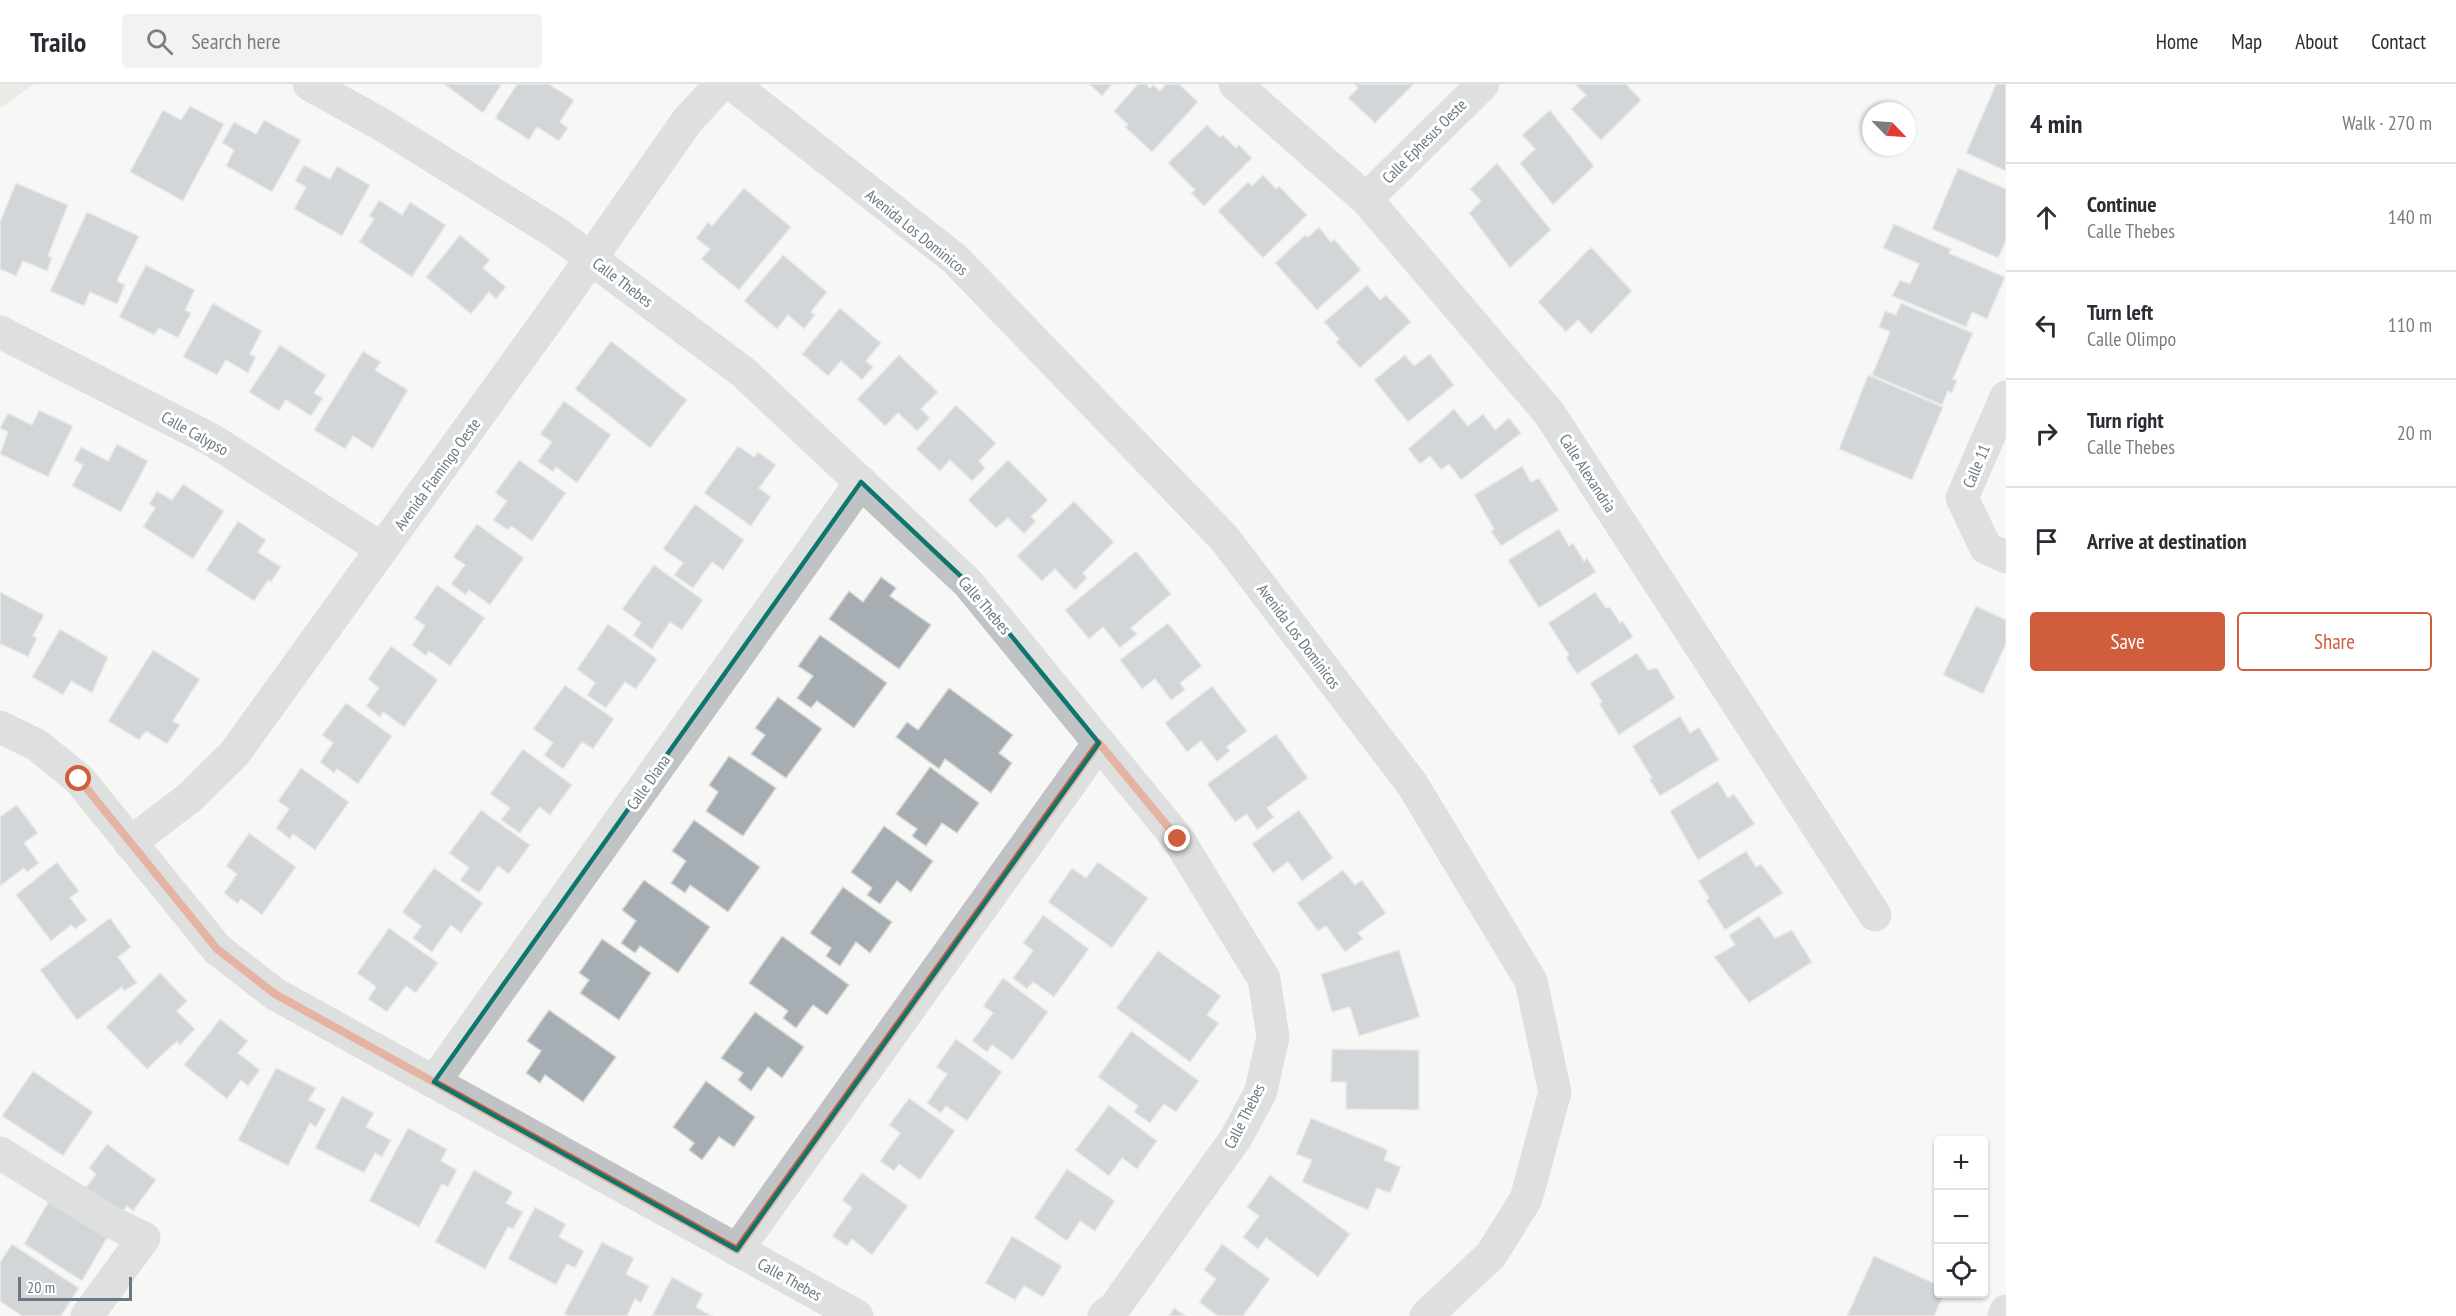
<!DOCTYPE html>
<html lang="en">
<head>
<meta charset="utf-8">
<style>
	body { margin:0; font-family:"PT Sans Narrow",sans-serif; background:#f2f2f3; color:#2b2b33 }
	.controls { position:absolute; right:18px; bottom:18px; display:grid; overflow:hidden; border-radius:6px; box-shadow:0 2px 4px #0004 }
	.controls button { width:54px; height:54px; display:grid; place-items:center; padding:0; border:0; border-bottom:2px solid #e1e1e2; background:#fff; color:#2b2b33; font:30px sans-serif }
	.compass { position:absolute; left:1862px; top:18px; width:54px; height:54px; border-radius:50%; background:#fff; box-shadow:0 2px 4px #0004; rotate:115deg }
	.scale { position:absolute; left:18px; bottom:15px; width:114px; box-sizing:border-box; padding-left:6px; border:3px solid #6a7883; border-top:0; font-size:16px; line-height:21px; white-space:nowrap; color:#6a7883; -webkit-text-stroke:4px #fff; paint-order:stroke }
	.stop { position:absolute; width:18px; height:18px; margin:-14px; border:4px solid #d05d3c; border-radius:50%; background:#fff }
	.stop.end { background:#d05d3c; border-color:#fff; box-shadow:0 2px 6px #0008 }
	.list { margin:0; padding:0; list-style:none }
	h2 { display:flex; justify-content:space-between; align-items:center; height:78px; margin:0; padding:0 24px; font-size:26px }
	h2 small { font-size:20px; font-weight:400; color:#7c7c81 }
	.list li { display:grid; grid-template-columns:39px 1fr auto; gap:18px; align-items:center; box-sizing:border-box; height:108px; padding:0 24px; border-top:2px solid #e1e1e2 }
	.list b { display:block; font-size:22px; white-space:nowrap }
	.list p { margin:0; font-size:20px; white-space:nowrap; color:#7c7c81 }
	.list em { font-size:20px; font-style:normal; color:#7c7c81 }
	.actions { display:flex; gap:12px; padding:18px 24px }
	.actions a { flex:1; padding:14px 0; border:2px solid #d05d3c; border-radius:6px; text-align:center; font-size:21px; color:#d05d3c }
	.actions .main { background:#d05d3c; color:#fff }
	.icon { flex:none; width:33px; height:33px; fill:none; stroke:currentColor; stroke-width:2; stroke-linecap:round; stroke-linejoin:round }
	.map { position:relative; flex:none; width:2006px; height:1232px; overflow:hidden }
	header { display:flex; align-items:center; gap:36px; box-sizing:border-box; height:84px; padding:0 30px; background:#fff; border-bottom:2px solid #e1e1e2 }
	header strong { font-size:28px }
	nav { display:flex; gap:33px; margin-inline-start:auto; font-size:21px }
	.search { width:420px; height:54px; background:#f2f2f3; display:flex; align-items:center; gap:15px; box-sizing:border-box; padding:0 21px; border-radius:6px; color:#7c7c81; font-size:22px }
	main { display:flex }
	aside { flex:1; background:#fff }
	.map>svg:first-child { display:block }
</style>
</head>
<body>
<header>
<strong>Trailo</strong>
<div class="search"><svg class="icon" aria-label="search" viewBox="0 0 24 24"><circle cx="10" cy="10" r="6"/><path d="M15 15l6 6"/></svg>Search here</div>
<nav><a>Home</a><a>Map</a><a>About</a><a>Contact</a></nav>
</header>
<main>
<div class="map">
<svg width="2006" height="1232" viewBox="0 0 2006 1232">
	<rect width="100%" height="100%" fill="#f7f7f5"/>
	<path fill="#d7dcd5" d="M0 0H34L0 24Z"/>
	<g fill="#a7aeb3" stroke="#d9d9d7" stroke-width="1.5">
		<path d="M444 0H502L483 29Z"/>
		<path d="M517 0H549L574 16 560 38 568 44 559 57 537 43 529 56 495 34Z"/>
		<path d="M1089 0H1112L1102 12Z"/>
		<path d="M1138 0H1146L1150 4 1153 1 1160 7 1166 0H1179L1198 18 1152 68 1125 43 1128 41 1114 27Z"/>
		<path d="M1354 0H1414L1375 39 1348 14 1358 4Z"/>
		<path d="M1575 0H1626L1641 16 1601 56 1571 25 1586 11Z"/>
		<path d="M1996 0H2006V87L1966 69Z"/>
		<path d="M190 22 224 40 183 117 130 88 163 26 181 36Z"/>
		<path d="M1550 26 1594 82 1553 121 1520 79 1535 65 1522 51Z"/>
		<path d="M264 36 301 56 272 108 226 82 234 66 222 59 234 38 256 50Z"/>
		<path d="M1207 41 1220 53 1223 51 1236 64 1239 61 1252 74 1204 122 1191 109 1195 106 1168 79Z"/>
		<path d="M1497 79 1551 146 1510 184 1469 129 1481 117 1470 105Z"/>
		<path d="M304 81 330 95 337 82 370 101 342 152 294 125 306 103 295 97Z"/>
		<path d="M1958 84 2006 105V157L1998 174 1932 145Z"/>
		<path d="M1263 91 1276 105 1279 102 1307 131 1263 174 1218 127 1248 98 1252 102Z"/>
		<path d="M16 99 68 121 48 172 52 174 47 187 23 177 16 192 0 185V138Z"/>
		<path d="M744 104 791 143 739 206 701 175 710 165 696 154 708 138 712 142Z"/>
		<path d="M379 116 402 131 410 118 446 141 412 193 359 158 374 135 369 132Z"/>
		<path d="M87 128 139 152 117 197 125 201 117 220 90 208 84 222 50 207Z"/>
		<path d="M1894 140 1951 165 1949 169 2005 193 1987 235 1972 228 1966 243 1892 212 1900 196 1910 200 1919 180 1883 164Z"/>
		<path d="M1319 143 1331 158 1334 155 1361 186 1317 226 1275 179 1305 151 1308 153Z"/>
		<path d="M460 151 490 176 483 184 506 203 496 215 489 208 471 230 426 193Z"/>
		<path d="M1591 163 1632 207 1591 250 1578 236 1566 248 1538 218Z"/>
		<path d="M783 171 827 208 811 228 815 231 804 245 788 231 777 245 744 217Z"/>
		<path d="M146 181 195 206 185 226 191 229 178 254 159 244 154 251 119 233Z"/>
		<path d="M1367 201 1380 216 1386 211 1411 238 1360 284 1336 258 1339 255 1324 238Z"/>
		<path d="M213 219 262 247 250 270 256 273 248 289 226 276 217 291 183 273Z"/>
		<path d="M1901 219 1973 249 1953 295 1957 296 1952 309 1948 307 1942 321 1872 291 1890 248 1879 243 1885 227 1896 231Z"/>
		<path d="M840 224 881 259 866 277 873 283 862 296 841 277 828 292 802 270Z"/>
		<path d="M611 257 687 316 650 364 575 305Z"/>
		<path d="M280 261 326 291 314 309 323 314 311 332 286 316 279 327 249 308Z"/>
		<path d="M363 267 381 278 375 286 408 306 373 365 353 352 345 365 314 346Z"/>
		<path d="M1430 270 1454 301 1408 338 1374 296 1405 271 1414 282Z"/>
		<path d="M899 271 938 308 921 325 930 334 917 347 898 329 885 342 857 315Z"/>
		<path d="M1868 291 1943 323 1912 396 1839 365Z"/>
		<path d="M564 317 611 351 577 399 556 383 553 388 538 377 552 358 540 350Z"/>
		<path d="M956 321 996 359 979 377 985 384 972 397 950 376 940 387 916 365Z"/>
		<path d="M1454 325 1468 342 1483 330 1495 346 1509 334 1521 349 1461 396 1449 380 1441 386 1430 372 1420 380 1408 365Z"/>
		<path d="M39 326 73 342 48 393 0 370 8 348 0 344 8 329 32 341Z"/>
		<path d="M117 360 148 377 121 428 72 402 83 381 74 376 81 363 108 377Z"/>
		<path d="M738 362 754 373 758 368 776 381 759 404 771 413 751 442 704 409Z"/>
		<path d="M519 376 566 409 532 457 511 442 508 446 493 436 507 417 495 409Z"/>
		<path d="M1008 376 1048 416 1031 433 1036 437 1024 450 1008 434 996 444 968 416Z"/>
		<path d="M1522 382 1531 398 1539 394 1559 426 1501 462 1491 447 1494 445 1474 411Z"/>
		<path d="M183 400 224 427 193 475 143 443 155 424 149 420 157 407 172 416Z"/>
		<path d="M1074 417 1114 458 1083 489 1087 494 1075 506 1055 485 1042 497 1017 472Z"/>
		<path d="M695 420 744 456 723 486 712 478 693 504 674 491 683 479 663 465Z"/>
		<path d="M238 437 266 456 258 468 281 483 271 498 268 496 254 517 206 486Z"/>
		<path d="M477 440 524 474 490 521 469 506 466 511 451 500 465 481 453 473Z"/>
		<path d="M1559 445 1569 462 1573 459 1584 477 1587 474 1596 488 1539 524 1508 476Z"/>
		<path d="M1136 467 1171 510 1131 544 1137 550 1120 564 1103 543 1089 555 1065 526Z"/>
		<path d="M654 481 703 516 682 546 670 538 652 565 633 551 641 539 622 525Z"/>
		<path d="M881 493 896 504 890 512 931 541 899 585 829 535 849 507 863 518Z"/>
		<path d="M437 501 485 534 450 582 429 567 426 572 412 561 425 542 414 534Z"/>
		<path d="M0 508 44 531 33 552 37 554 28 573 1 560 0 563Z"/>
		<path d="M1595 508 1606 524 1610 523 1620 539 1623 537 1633 553 1577 590 1566 574 1569 571 1548 539Z"/>
		<path d="M1976 522 2006 536V560L1983 610 1943 591Z"/>
		<path d="M1168 539 1202 582 1180 599 1185 606 1171 616 1155 595 1142 605 1120 576Z"/>
		<path d="M608 540 657 575 636 605 625 598 606 624 587 611 595 599 577 585Z"/>
		<path d="M60 545 108 573 92 609 71 597 63 611 32 593Z"/>
		<path d="M820 551 887 599 854 644 817 617 811 624 797 614 813 592 798 582Z"/>
		<path d="M391 562 438 596 404 643 383 628 380 633 366 622 379 604 368 595Z"/>
		<path d="M153 566 200 595 173 637 180 641 167 660 146 647 139 656 108 637Z"/>
		<path d="M1637 569 1648 586 1657 584 1675 614 1619 651 1599 620 1602 618 1590 599Z"/>
		<path d="M565 601 614 635 593 665 582 658 563 685 544 671 553 659 533 645Z"/>
		<path d="M1212 602 1247 647 1227 663 1230 667 1217 678 1201 657 1187 668 1165 639Z"/>
		<path d="M949 604 1013 651 999 669 1012 679 991 709 945 675 939 685 896 653 907 638 918 646Z"/>
		<path d="M778 613 822 645 786 694 751 670 765 651 755 644Z"/>
		<path d="M346 619 392 652 358 700 337 685 334 689 320 678 333 659 322 651Z"/>
		<path d="M1680 632 1690 649 1699 643 1719 676 1660 712 1649 695 1652 694 1632 662Z"/>
		<path d="M1276 650 1308 694 1267 724 1274 733 1257 746 1247 730 1235 738 1207 700Z"/>
		<path d="M523 665 572 701 550 731 539 723 520 749 501 736 510 724 490 710Z"/>
		<path d="M729 672 776 704 743 752 706 727 718 708 709 701Z"/>
		<path d="M930 683 979 719 957 749 942 739 926 762 912 752 917 745 896 730Z"/>
		<path d="M301 684 349 718 315 766 293 750 290 755 276 744 289 725 278 717Z"/>
		<path d="M1718 697 1728 714 1734 710 1755 740 1698 776 1670 727Z"/>
		<path d="M17 721 38 749 24 759 39 779 27 788 24 784 0 802V733Z"/>
		<path d="M481 726 530 761 509 790 498 782 479 809 460 796 469 784 449 769Z"/>
		<path d="M1299 726 1333 774 1302 797 1288 778 1273 789 1252 760Z"/>
		<path d="M694 736 760 783 728 828 690 801 685 809 671 799 686 777 672 767Z"/>
		<path d="M884 742 933 777 911 808 897 797 880 820 867 811 872 804 851 788Z"/>
		<path d="M249 749 296 783 262 831 241 815 238 820 224 809 237 790 226 782Z"/>
		<path d="M1746 767 1756 783 1761 780 1783 809 1725 846 1706 816 1709 814 1698 797Z"/>
		<path d="M57 778 79 807 70 814 87 836 75 845 71 841 51 857 16 811Z"/>
		<path d="M1098 778 1148 814 1112 864 1048 818 1072 784 1086 794Z"/>
		<path d="M434 784 483 819 461 849 451 841 432 868 413 854 421 842 402 828Z"/>
		<path d="M1343 786 1355 801 1362 796 1386 829 1358 849 1363 855 1345 868 1326 842 1318 847 1297 819Z"/>
		<path d="M644 796 710 843 678 889 640 862 635 869 621 859 636 837 622 826Z"/>
		<path d="M843 803 892 838 870 869 856 858 840 882 826 872 831 864 810 849Z"/>
		<path d="M1043 831 1089 865 1054 913 1033 898 1027 905 1013 894 1033 867 1023 859Z"/>
		<path d="M1759 832 1775 854 1792 846 1812 878 1749 919 1714 873 1735 861 1729 851Z"/>
		<path d="M110 834 131 863 118 873 137 899 124 907 122 903 77 936 40 886Z"/>
		<path d="M389 844 438 879 416 909 406 902 387 928 368 915 376 903 357 889Z"/>
		<path d="M782 852 849 901 827 931 813 921 796 944 783 934 788 927 749 899Z"/>
		<path d="M602 855 651 889 619 936 580 909 589 896 579 889Z"/>
		<path d="M1399 866 1420 933 1359 952 1350 923 1332 928 1321 890Z"/>
		<path d="M1158 867 1221 912 1207 931 1219 939 1190 978 1116 924Z"/>
		<path d="M160 889 187 917 177 927 195 945 180 961 177 957 147 985 106 943Z"/>
		<path d="M1003 894 1048 928 1013 976 992 961 987 968 972 957 993 929 983 922Z"/>
		<path d="M549 926 616 973 583 1018 545 991 540 999 526 989 541 967 527 957Z"/>
		<path d="M755 928 804 963 782 994 768 983 751 1007 738 996 743 989 721 974Z"/>
		<path d="M220 935 248 957 238 969 260 986 248 1002 241 996 227 1015 184 981Z"/>
		<path d="M1131 947 1199 997 1176 1028 1164 1020 1150 1039 1134 1028 1138 1022 1098 993Z"/>
		<path d="M956 955 1002 988 967 1037 946 1022 941 1029 927 1019 947 990 936 983Z"/>
		<path d="M1332 965 1419 966V1026L1346 1025V998H1331Z"/>
		<path d="M276 984 316 1004 309 1016 326 1025 316 1043 310 1039 288 1082 238 1056Z"/>
		<path d="M33 987 93 1028 63 1072 2 1032Z"/>
		<path d="M706 997 755 1033 734 1063 719 1053 702 1076 689 1066 694 1059 673 1043Z"/>
		<path d="M342 1012 374 1029 366 1043 391 1056 382 1073 375 1069 364 1089 315 1064Z"/>
		<path d="M909 1014 955 1047 920 1096 899 1080 894 1087 880 1077 900 1049 889 1041Z"/>
		<path d="M1109 1021 1157 1057 1137 1085 1122 1074 1109 1092 1075 1066Z"/>
		<path d="M1311 1034 1388 1066 1384 1076 1401 1083 1390 1109 1377 1104 1368 1126 1302 1098 1312 1076 1296 1070Z"/>
		<path d="M408 1044 447 1065 441 1077 457 1086 448 1103 442 1100 419 1143 369 1117Z"/>
		<path d="M107 1060 156 1096 133 1127 127 1122 120 1132 84 1106 96 1090 89 1084Z"/>
		<path d="M1067 1085 1115 1117 1095 1147 1080 1137 1067 1157 1034 1134Z"/>
		<path d="M474 1086 513 1108 506 1119 523 1128 513 1145 508 1143 485 1185 435 1158Z"/>
		<path d="M862 1089 908 1122 872 1171 852 1155 847 1162 832 1152 852 1124 842 1116Z"/>
		<path d="M1270 1091 1350 1150 1318 1193 1266 1154 1258 1165 1243 1153 1259 1132 1247 1123Z"/>
		<path d="M49 1117 109 1151 82 1197 24 1160Z"/>
		<path d="M535 1123 566 1140 559 1153 584 1167 575 1184 567 1180 556 1201 508 1175Z"/>
		<path d="M1012 1152 1062 1182 1043 1213 1024 1202 1015 1216 985 1199Z"/>
		<path d="M602 1158 634 1174 626 1190 649 1202 641 1219 635 1215 627 1232H568L564 1230Z"/>
		<path d="M12 1160 79 1204 61 1232H22L0 1217V1178Z"/>
		<path d="M1222 1160 1270 1195 1243 1232H1218L1199 1218 1216 1195 1204 1186Z"/>
		<path d="M1874 1172 1938 1201V1210H1944L1934 1232H1847Z"/>
		<path d="M672 1193 703 1210 696 1223 712 1232H652Z"/>
		<path d="M1174 1224 1186 1232H1169Z"/>
	</g>
	<g fill="none" stroke-linecap="round" stroke-linejoin="round">
		<g stroke="#bfc3c6" stroke-width="33">
			<path d="M309 0 384 42 558 150 743 288 968 499 1178 755 1264 895 1273 953 1261 1007 1236 1054 1115 1223 1104 1232"/>
			<path d="M732 0 955 175 1224 454 1412 700 1531 897 1555 1008 1526 1115 1491 1171 1426 1232"/>
			<path d="M1235 0 1366 115 1549 329 1875 831"/>
			<path d="M1366 115 1483 0"/>
			<path d="M0 248 212 356 382 465"/>
			<path d="M2006 313 1962 414 1986 464 2006 473"/>
			<path d="M0 643 37 661 79 695 217 865 275 910 857 1232"/>
			<path d="M130 759 189 714 234 670 561 217 687 37 721 0"/>
			<path d="M434 998 861 398"/>
			<path d="M0 1069 109 1137 144 1154 87 1232"/>
			<path d="M737 1166 1099 659"/>
			<path d="M2004 1232 2006 1227"/>
		</g>
	</g>
	<g fill="none" stroke-linecap="round" stroke-linejoin="round">
		<path stroke="#d05d3c" stroke-width="8" d="M79 695 217 865 275 910 737 1166 1099 659 1178 755"/>
	</g>
	<path d="M0 0H2006V1232H0ZM861 398 968 499 1099 659 737 1166 434 998Z" fill="#f7f7f5" fill-opacity=".55" fill-rule="evenodd"/>
	<path fill="none" stroke="#0f766e" stroke-width="4.5" stroke-linejoin="round" d="M861 398 968 499 1099 659 737 1166 434 998Z"/>
	<g text-anchor="middle" dominant-baseline="central" stroke-width="6" stroke-linejoin="round" paint-order="stroke">
		<g font-size="16" fill="#6a7883" stroke="#fff">
			<text transform="translate(1424 57) rotate(-45)">Calle Ephesus Oeste</text>
			<text transform="translate(917 148) rotate(39)">Avenida Los Dominicos</text>
			<text transform="translate(623 198) rotate(37)">Calle Thebes</text>
			<text transform="translate(195 349) rotate(29)">Calle Calypso</text>
			<text transform="translate(1976 382) rotate(-67)">Calle 11</text>
			<text transform="translate(1588 389) rotate(57)">Calle Alexandria</text>
			<text transform="translate(437 390) rotate(-54)">Avenida Flamingo Oeste</text>
			<text transform="translate(985 521) rotate(49)">Calle Thebes</text>
			<text transform="translate(1299 552) rotate(53)">Avenida Los Dominicos</text>
			<text transform="translate(648 698) rotate(-55)">Calle Diana</text>
			<text transform="translate(1244 1032) rotate(-63)">Calle Thebes</text>
			<text transform="translate(790 1195) rotate(29)">Calle Thebes</text>
		</g>
	</g>
</svg>
<div class="controls">
<button>+</button>
<button>−</button>
<button><svg class="icon" aria-label="locate" viewBox="0 0 24 24"><circle cx="12" cy="12" r="6"/><path d="M12 2v4M12 18v4M2 12h4M18 12h4"/></svg></button>
</div>
<svg class="compass" viewBox="-18 -18 36 36"><path d="M0-13l5 13h-10z" fill="#e53935"/><path d="M0 13l5-13h-10z" fill="#7c7c81"/></svg>
<div class="scale">20 m</div>
<div class="stop" style="left:79px;top:695px"></div>
<div class="stop end" style="left:1178px;top:755px"></div>
</div>
<aside>
<h2>4 min<small>Walk · 270 m</small></h2>
<ul class="list">
<li><svg class="icon" aria-label="ahead" viewBox="0 0 24 24"><path d="M12 20V5M6 11l6-6 6 6"/></svg><div><b>Continue</b><p>Calle Thebes</p></div><em>140 m</em></li>
<li><svg class="icon" aria-label="left" viewBox="0 0 24 24"><path d="M17 20v-9H6M10 6l-5 5 5 5"/></svg><div><b>Turn left</b><p>Calle Olimpo</p></div><em>110 m</em></li>
<li><svg class="icon" aria-label="right" viewBox="0 0 24 24"><path d="M7 20v-9h11M14 6l5 5-5 5"/></svg><div><b>Turn right</b><p>Calle Thebes</p></div><em>20 m</em></li>
<li><svg class="icon" aria-label="arrive" viewBox="0 0 24 24"><path d="M6 21V4h12l-3 4 3 4H6"/></svg><div><b>Arrive at destination</b></div></li>
</ul>
<div class="actions"><a class="main">Save</a><a>Share</a></div>
</aside>
</main>
</body>
</html>
